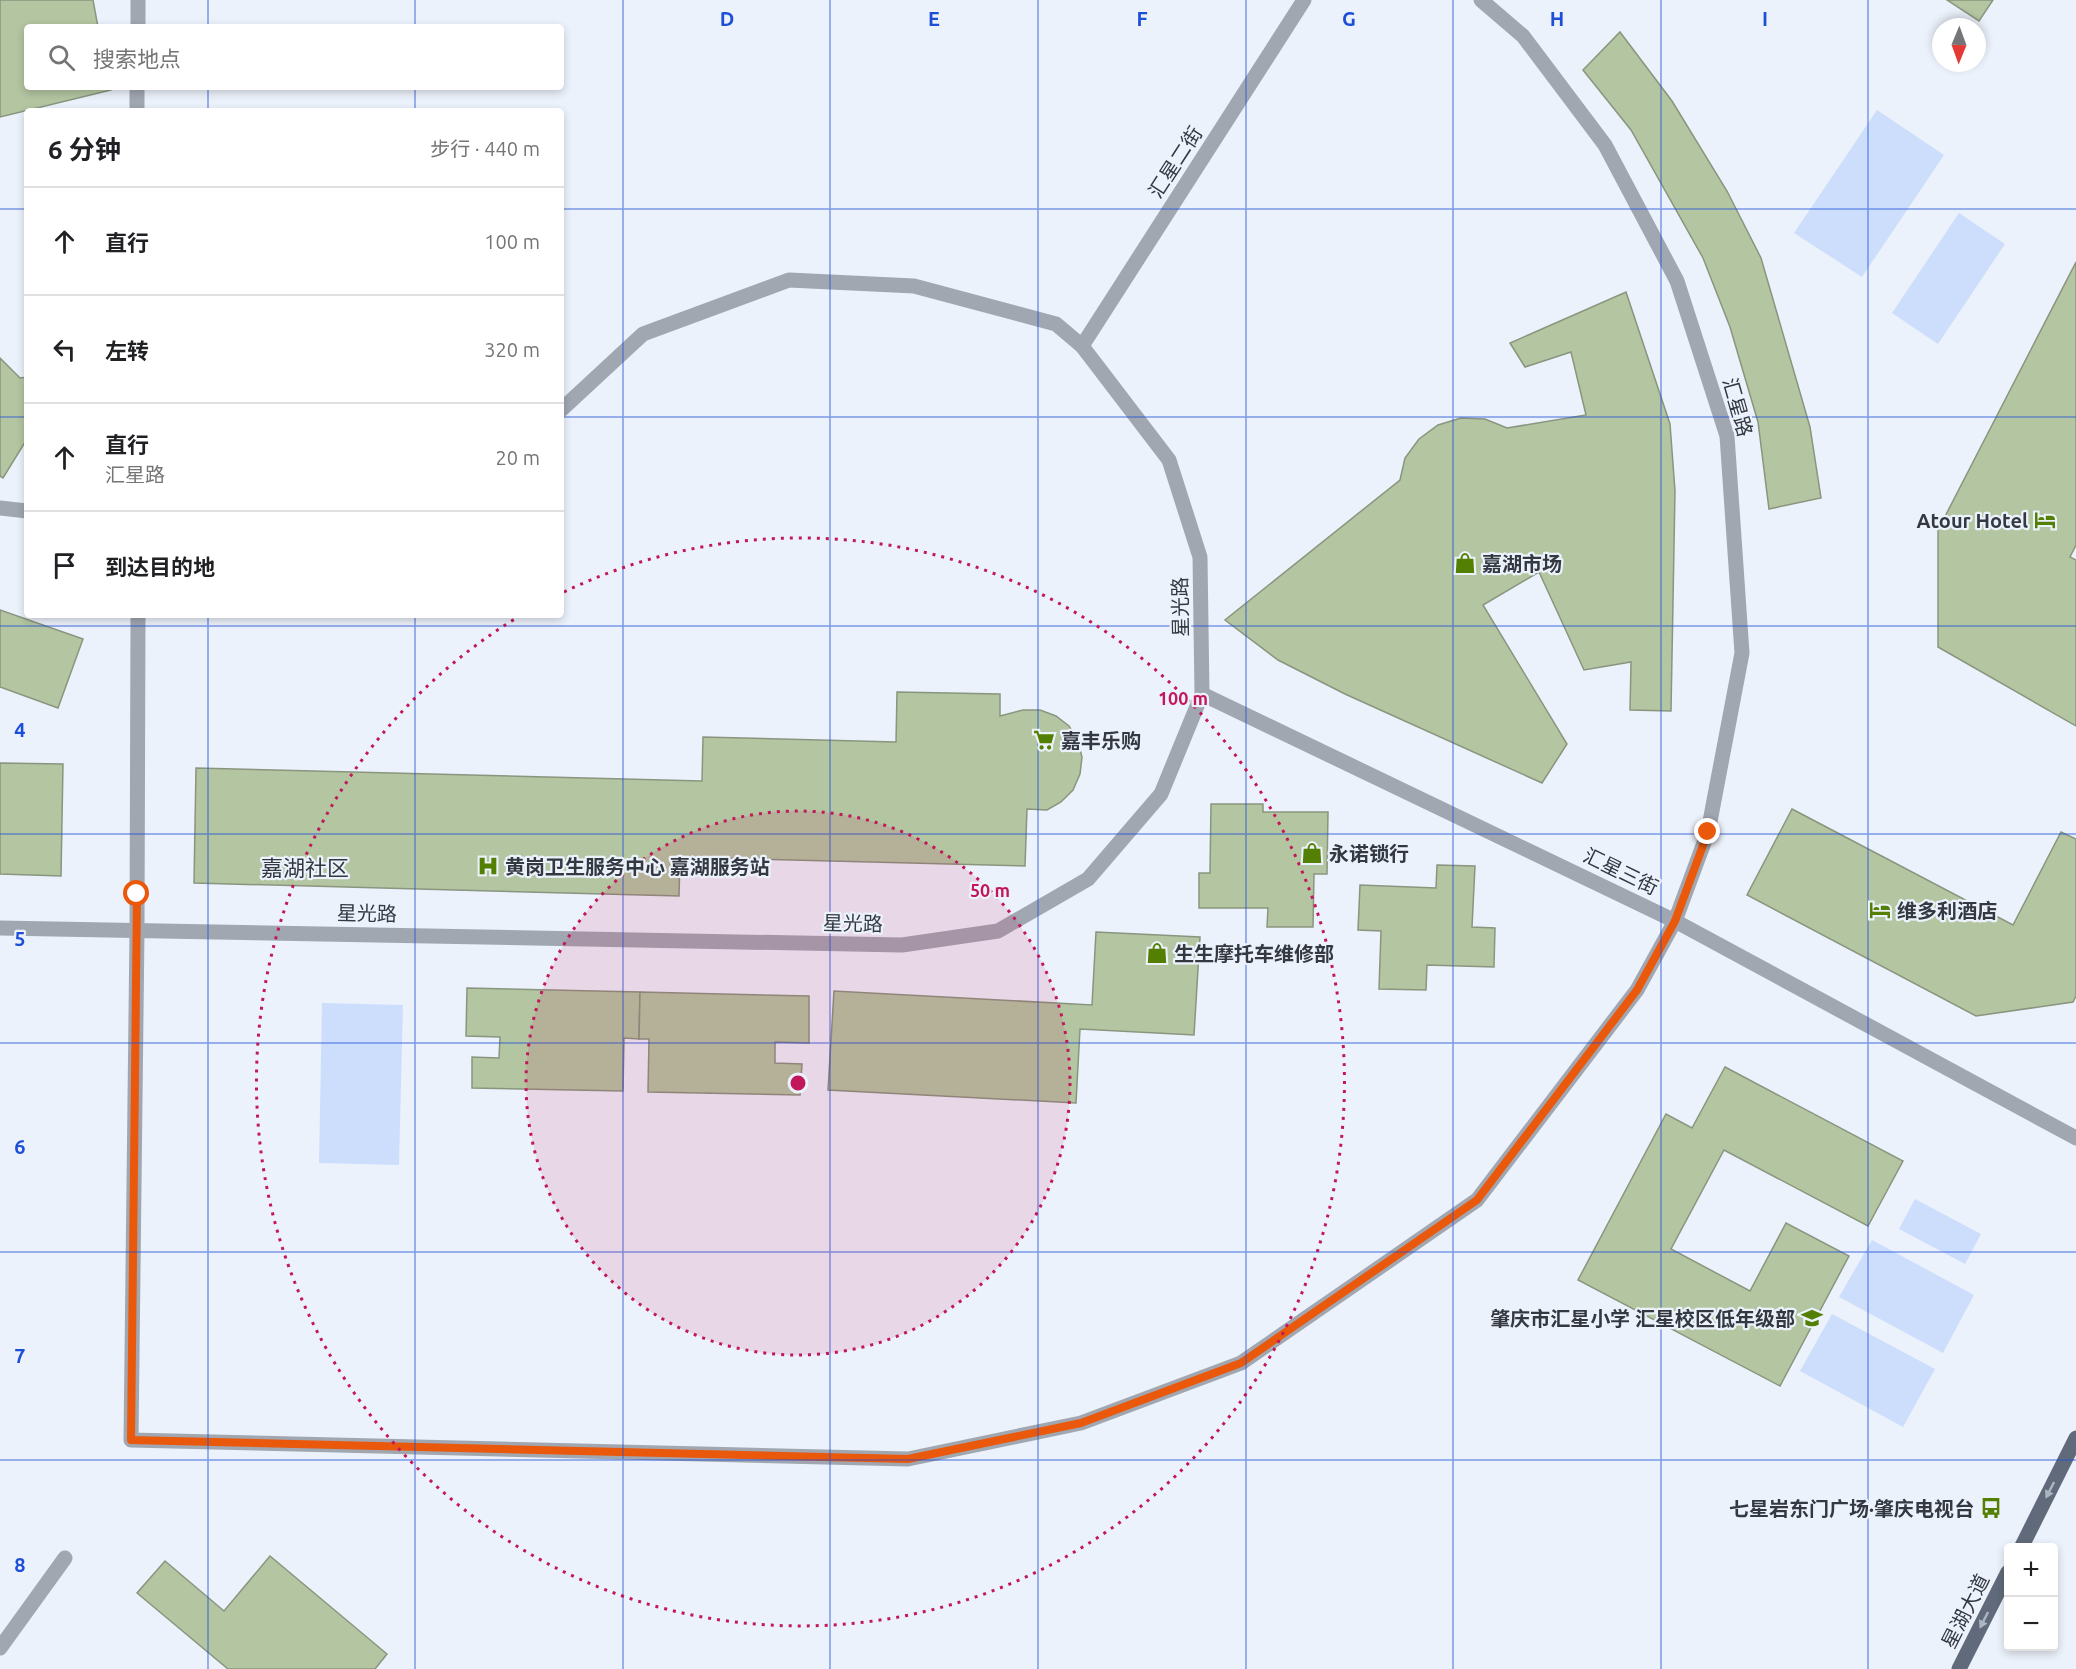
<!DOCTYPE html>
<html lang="zh">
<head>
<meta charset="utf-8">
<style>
	body { margin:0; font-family:Ubuntu,"Noto Sans SC",sans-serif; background:#f2f2f2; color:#202124 }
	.controls { position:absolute; right:18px; bottom:18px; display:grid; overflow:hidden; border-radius:6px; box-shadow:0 3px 9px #0003 }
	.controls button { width:54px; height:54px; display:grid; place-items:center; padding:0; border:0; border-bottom:2px solid #e0e0e0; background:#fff; color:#202124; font:30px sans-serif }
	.compass { position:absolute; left:1932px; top:18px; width:54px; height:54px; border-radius:50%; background:#fff; box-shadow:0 3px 9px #0003; rotate:181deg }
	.stop { position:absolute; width:18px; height:18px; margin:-14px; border:4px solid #ea580c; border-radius:50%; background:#fff }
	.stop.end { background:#ea580c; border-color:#fff; box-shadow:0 2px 6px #0008 }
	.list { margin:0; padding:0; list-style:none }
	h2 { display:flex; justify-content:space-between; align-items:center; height:78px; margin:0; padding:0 24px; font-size:26px }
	h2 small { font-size:20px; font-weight:400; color:#757577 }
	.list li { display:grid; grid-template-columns:39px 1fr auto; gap:18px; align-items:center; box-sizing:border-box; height:108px; padding:0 24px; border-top:2px solid #e0e0e0 }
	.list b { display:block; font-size:22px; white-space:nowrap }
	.list p { margin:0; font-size:20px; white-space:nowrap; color:#757577 }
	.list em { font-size:20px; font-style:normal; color:#757577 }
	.icon { flex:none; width:33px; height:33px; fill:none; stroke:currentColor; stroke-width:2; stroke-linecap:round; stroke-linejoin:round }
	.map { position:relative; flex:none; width:2076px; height:1669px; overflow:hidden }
	.search { position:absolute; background:#fff; box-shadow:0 3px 9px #0003; left:24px; top:24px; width:540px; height:66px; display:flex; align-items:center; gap:15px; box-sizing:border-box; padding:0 21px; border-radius:6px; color:#757577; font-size:22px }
	.panel { position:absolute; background:#fff; box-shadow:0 3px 9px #0003; left:24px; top:108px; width:540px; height:510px; border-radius:6px }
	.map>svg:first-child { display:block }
</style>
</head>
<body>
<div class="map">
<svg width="2076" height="1669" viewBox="0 0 2076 1669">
	<rect width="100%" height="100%" fill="#ecf2fb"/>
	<g fill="#cddefc">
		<path d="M1877 110 1944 155 1862 277 1794 233Z"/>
		<path d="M1959 213 2005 244 1938 344 1892 313Z"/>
		<path d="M322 1003 403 1005 399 1165 319 1163Z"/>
		<path d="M1915 1199 1981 1234 1965 1264 1899 1229Z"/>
		<path d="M1872 1240 1974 1295 1943 1353 1839 1297Z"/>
		<path d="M1832 1314 1935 1369 1903 1427 1800 1371Z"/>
	</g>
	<g fill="#b3c5a1" stroke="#8a957f" stroke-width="1.5">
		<path d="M0 0H93L98 27H27V87H110L111 90 0 117Z"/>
		<path d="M1947 0H1993L1979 21Z"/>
		<path d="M1620 32 1672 101 1727 191 1761 258 1810 427 1821 498 1769 509 1758 422 1730 327 1703 258 1631 130 1583 70Z"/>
		<path d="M2076 262V545L2070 557 2076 560V726L1938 647V530Z"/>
		<path d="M1626 292 1670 424 1675 491 1671 711 1630 710 1631 662 1584 670 1539 572 1483 605 1567 744 1542 783 1345 694 1278 660 1225 620 1400 480 1405 458 1419 439 1438 425 1461 418 1485 419 1507 428 1586 415 1571 352 1525 367 1510 343Z"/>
		<path d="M0 358 20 378 27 377V439L3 478 0 476Z"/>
		<path d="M0 610 83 639 58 708 0 687Z"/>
		<path d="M897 692 1000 694V716L1023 710H1040L1056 716 1069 726 1078 741 1082 757 1080 774 1073 790 1061 802 1047 810 1027 809 1025 866 680 857 679 896 194 883 196 768 702 781 703 737 896 742Z"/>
		<path d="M0 763 63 764 61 876 0 874Z"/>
		<path d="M1211 804H1263V812H1328L1327 874H1314L1313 927H1267L1268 908H1199V873H1210Z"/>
		<path d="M1792 809 2013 925 2061 832 2076 839V996L2073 1002 1976 1016 1747 895Z"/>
		<path d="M1437 865 1475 866 1472 927 1495 928 1494 967 1427 965 1426 990 1379 989 1381 931 1358 930 1360 885 1436 888Z"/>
		<path d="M1096 932 1200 937 1194 1035 1080 1029 1076 1103 828 1090 834 991 1092 1005Z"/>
		<path d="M467 988 640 992 639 1039 624 1038 623 1091 472 1088V1057L499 1058 500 1037 466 1036Z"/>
		<path d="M640 992 809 996V1043L775 1042V1063L802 1064 800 1095 648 1092 649 1039H639Z"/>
		<path d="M1725 1067 1903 1161 1868 1226 1724 1150 1671 1249 1750 1291 1786 1223 1849 1256 1780 1386 1578 1280 1666 1114 1692 1128Z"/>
		<path d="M270 1556 387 1654 375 1669H228L137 1593 165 1561 224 1611Z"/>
	</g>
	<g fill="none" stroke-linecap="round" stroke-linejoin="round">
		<g stroke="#a1a7b1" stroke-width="15">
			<path d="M137 87V111"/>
			<path d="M561 410 643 334 789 280 914 286 1056 324 1082 346"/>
			<path d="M0 508 27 511"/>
			<path d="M137 930 138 615"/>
		</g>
		<g stroke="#a1a7b1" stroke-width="15">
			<path d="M138 27V0"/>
			<path d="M1202 694 1675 921 2076 1138"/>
			<path d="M0 928 902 945 998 931 1088 879 1161 794 1202 694 1200 557 1169 460 1082 346 1304 0"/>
			<path d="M137 930 131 1440 908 1459 1081 1423 1241 1363 1477 1200 1637 990 1675 921 1708 832 1742 653 1727 436 1677 281 1605 145 1523 36 1481 0"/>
			<path d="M0 1648 65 1558"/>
		</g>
		<g stroke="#606a7a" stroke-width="15">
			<path d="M2021 1548 2076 1438"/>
			<path d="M1959 1669 2008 1572"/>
		</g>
	</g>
	<defs><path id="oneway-solid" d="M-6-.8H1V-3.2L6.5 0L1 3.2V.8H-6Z" transform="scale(1.5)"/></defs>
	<g fill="#adb5c1">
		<use href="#oneway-solid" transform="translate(2050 1490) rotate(117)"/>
		<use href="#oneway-solid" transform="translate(1984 1620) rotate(117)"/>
	</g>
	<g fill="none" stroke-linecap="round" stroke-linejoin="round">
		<path stroke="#ea580c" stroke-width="8" d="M137 894 131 1440 908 1459 1081 1423 1241 1363 1477 1200 1637 990 1675 921 1708 832"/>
	</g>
	<path fill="none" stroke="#1d4ed8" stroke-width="1.5" stroke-opacity="0.55" d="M208 0V27M415 0V27M623 0V1669M830 0V1669M1038 0V1669M1246 0V1669M1453 0V1669M1661 0V1669M1868 0V1669M208 87V111M415 87V111M0 209H27M561 209H2076M0 417H27M561 417H2076M208 615V1669M415 615V1669M0 626H2076M0 834H2076M0 1043H2076M0 1252H2076M0 1460H2076"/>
	<circle cx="798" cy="1083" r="272" fill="#c2185b" fill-opacity=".12"/>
	<g fill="none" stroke="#c2185b" stroke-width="3" stroke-dasharray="3 6">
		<circle cx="798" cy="1083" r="272"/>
		<path d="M564 592A544 544 0 1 1 518 617"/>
	</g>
	<defs>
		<symbol id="hotel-bare" viewBox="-9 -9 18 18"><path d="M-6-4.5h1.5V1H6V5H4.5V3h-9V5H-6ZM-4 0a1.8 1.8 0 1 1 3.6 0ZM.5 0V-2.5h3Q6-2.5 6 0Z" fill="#537f03" stroke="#ecf2fb" stroke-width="2.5" paint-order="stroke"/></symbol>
		<symbol id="shop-bare" viewBox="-9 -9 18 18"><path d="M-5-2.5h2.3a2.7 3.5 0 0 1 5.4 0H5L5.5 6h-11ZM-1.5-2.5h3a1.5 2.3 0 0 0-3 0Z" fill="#537f03" stroke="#ecf2fb" stroke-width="2.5" paint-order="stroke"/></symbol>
		<symbol id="supermarket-bare" viewBox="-9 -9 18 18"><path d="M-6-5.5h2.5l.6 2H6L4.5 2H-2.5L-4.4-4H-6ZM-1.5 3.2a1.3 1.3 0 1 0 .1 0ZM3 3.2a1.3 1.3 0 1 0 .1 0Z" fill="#537f03" stroke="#ecf2fb" stroke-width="2.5" paint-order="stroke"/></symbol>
		<symbol id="hospital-bare" viewBox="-9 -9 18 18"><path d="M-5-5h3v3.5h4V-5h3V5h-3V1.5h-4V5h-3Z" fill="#537f03" stroke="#ecf2fb" stroke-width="2.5" paint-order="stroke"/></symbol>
		<symbol id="school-bare" viewBox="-9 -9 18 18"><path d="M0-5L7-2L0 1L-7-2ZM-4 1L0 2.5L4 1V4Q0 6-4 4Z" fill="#537f03" stroke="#ecf2fb" stroke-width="2.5" paint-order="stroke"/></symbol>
		<symbol id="bus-bare" viewBox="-9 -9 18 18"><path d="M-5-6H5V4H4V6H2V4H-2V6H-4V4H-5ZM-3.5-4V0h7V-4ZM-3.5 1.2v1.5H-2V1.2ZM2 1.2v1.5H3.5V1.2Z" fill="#537f03" stroke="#ecf2fb" stroke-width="2.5" paint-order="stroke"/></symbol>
	</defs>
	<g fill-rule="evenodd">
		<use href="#hotel-bare" x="2030" y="505" width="30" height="30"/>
		<use href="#shop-bare" x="1450" y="548" width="30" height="30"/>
		<use href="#supermarket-bare" x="1029" y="725" width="30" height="30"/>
		<use href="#shop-bare" x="1297" y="838" width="30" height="30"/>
		<use href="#hospital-bare" x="473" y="851" width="30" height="30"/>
		<use href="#hotel-bare" x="1865" y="895" width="30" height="30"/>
		<use href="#shop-bare" x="1142" y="938" width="30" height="30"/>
		<use href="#school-bare" x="1797" y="1303" width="30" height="30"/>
		<use href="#bus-bare" x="1976" y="1493" width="30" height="30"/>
	</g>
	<g text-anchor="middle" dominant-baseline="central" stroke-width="4.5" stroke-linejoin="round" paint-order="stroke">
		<g font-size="20" fill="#333841" stroke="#ecf2fb">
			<text transform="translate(1175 162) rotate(-57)">汇星二街</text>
			<text transform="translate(1738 407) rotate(74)">汇星路</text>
			<text transform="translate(1180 607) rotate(-91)">星光路</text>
			<text transform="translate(1621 871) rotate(26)">汇星三街</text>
			<text transform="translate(367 913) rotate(1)">星光路</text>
			<text transform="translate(853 923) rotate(1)">星光路</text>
			<text transform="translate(1965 1611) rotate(-63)">星湖大道</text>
		</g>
		<g font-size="20" font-weight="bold" fill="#333841" stroke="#ecf2fb" text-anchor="start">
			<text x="2028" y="520" text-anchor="end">Atour Hotel</text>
			<text x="1482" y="563">嘉湖市场</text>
			<text x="1061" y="740">嘉丰乐购</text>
			<text x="1329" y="853">永诺锁行</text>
			<text x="505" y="866">黄岗卫生服务中心 嘉湖服务站</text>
			<text x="1897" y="910">维多利酒店</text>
			<text x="1174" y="953">生生摩托车维修部</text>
			<text x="1795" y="1318" text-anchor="end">肇庆市汇星小学 汇星校区低年级部</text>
			<text x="1974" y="1508" text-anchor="end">七星岩东门广场·肇庆电视台</text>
		</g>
		<g font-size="22" fill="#333841" stroke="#ecf2fb">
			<text x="305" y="867">嘉湖社区</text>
		</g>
	</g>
	<g font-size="20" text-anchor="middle" font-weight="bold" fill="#1d4ed8" stroke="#ecf2fb" stroke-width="4.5" stroke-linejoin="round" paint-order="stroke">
		<text x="727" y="26">D</text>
		<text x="934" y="26">E</text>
		<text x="1142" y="26">F</text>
		<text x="1349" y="26">G</text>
		<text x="1557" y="26">H</text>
		<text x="1765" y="26">I</text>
		<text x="20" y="737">4</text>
		<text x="20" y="946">5</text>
		<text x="20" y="1154">6</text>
		<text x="20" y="1363">7</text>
		<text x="20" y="1572">8</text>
	</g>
	<circle cx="798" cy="1083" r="9" fill="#c2185b" stroke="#ecf2fb" stroke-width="3"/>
	<g font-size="18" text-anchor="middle" font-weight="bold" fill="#c2185b" stroke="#ecf2fb" stroke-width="4.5" stroke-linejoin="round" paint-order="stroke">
		<text x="1183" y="705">100 m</text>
		<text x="990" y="897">50 m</text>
	</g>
</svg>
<div class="controls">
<button>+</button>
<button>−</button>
</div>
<svg class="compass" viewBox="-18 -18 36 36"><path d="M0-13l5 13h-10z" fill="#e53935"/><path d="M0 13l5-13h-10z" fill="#757577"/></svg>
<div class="stop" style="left:137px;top:894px"></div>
<div class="stop end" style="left:1708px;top:832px"></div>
<div class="search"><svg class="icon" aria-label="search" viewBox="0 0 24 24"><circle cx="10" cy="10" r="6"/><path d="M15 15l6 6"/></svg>搜索地点</div>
<section class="panel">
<h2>6 分钟<small>步行 · 440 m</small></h2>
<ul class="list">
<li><svg class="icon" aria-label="ahead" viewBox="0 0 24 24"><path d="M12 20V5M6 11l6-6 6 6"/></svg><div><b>直行</b></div><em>100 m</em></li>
<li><svg class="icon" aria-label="left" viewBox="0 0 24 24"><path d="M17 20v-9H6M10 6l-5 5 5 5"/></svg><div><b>左转</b></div><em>320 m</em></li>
<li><svg class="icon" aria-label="ahead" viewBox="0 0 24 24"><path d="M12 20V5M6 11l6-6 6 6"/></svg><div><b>直行</b><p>汇星路</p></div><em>20 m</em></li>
<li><svg class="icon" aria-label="arrive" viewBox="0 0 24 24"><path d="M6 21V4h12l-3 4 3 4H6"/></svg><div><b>到达目的地</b></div></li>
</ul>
</section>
</div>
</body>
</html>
